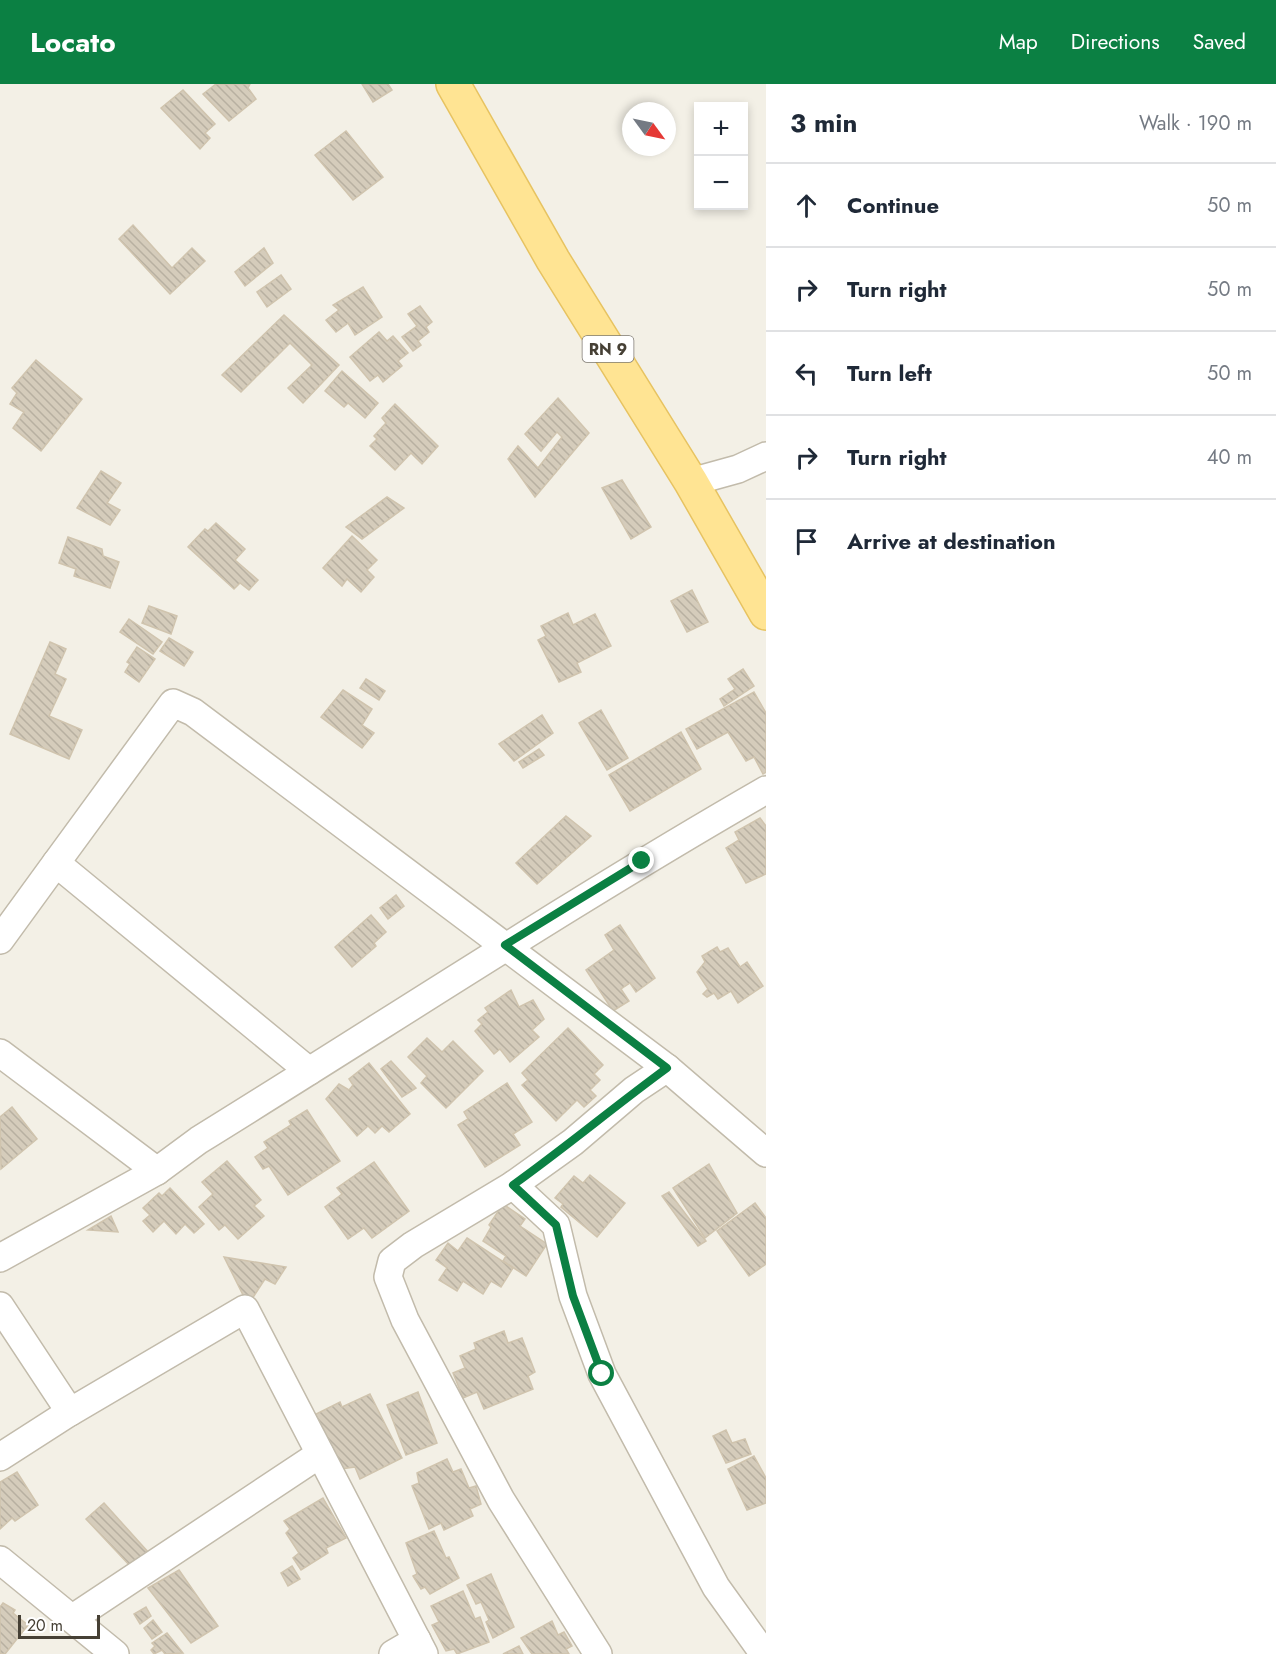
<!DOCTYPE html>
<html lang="en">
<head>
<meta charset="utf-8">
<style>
	body { margin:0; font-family:Jost,sans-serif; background:#f2f2f3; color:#1f2937 }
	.controls { position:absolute; right:18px; top:18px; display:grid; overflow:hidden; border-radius:0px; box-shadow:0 3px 9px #0003 }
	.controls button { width:54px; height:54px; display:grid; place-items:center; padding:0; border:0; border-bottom:2px solid #e0e1e3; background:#fff; color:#1f2937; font:30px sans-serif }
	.compass { position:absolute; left:622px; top:18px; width:54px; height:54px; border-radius:50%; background:#fff; box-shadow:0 3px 9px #0003; rotate:123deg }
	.scale { position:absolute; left:18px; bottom:15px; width:82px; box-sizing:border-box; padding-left:6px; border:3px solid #464035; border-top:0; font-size:16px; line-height:21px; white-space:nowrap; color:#464035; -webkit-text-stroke:4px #fff; paint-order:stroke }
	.stop { position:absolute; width:18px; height:18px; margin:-14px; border:4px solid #0b8043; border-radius:50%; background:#fff }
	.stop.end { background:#0b8043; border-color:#fff; box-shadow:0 2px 6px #0008 }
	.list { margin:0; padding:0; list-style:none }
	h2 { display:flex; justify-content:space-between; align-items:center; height:78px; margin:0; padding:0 24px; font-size:26px }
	h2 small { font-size:20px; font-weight:400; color:#747a83 }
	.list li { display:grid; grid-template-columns:39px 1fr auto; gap:18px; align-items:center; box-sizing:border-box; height:84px; padding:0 24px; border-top:2px solid #e0e1e3 }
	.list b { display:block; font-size:22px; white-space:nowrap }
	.list em { font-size:20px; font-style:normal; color:#747a83 }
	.icon { flex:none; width:33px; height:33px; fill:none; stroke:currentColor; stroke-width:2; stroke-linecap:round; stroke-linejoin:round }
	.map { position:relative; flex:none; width:766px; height:1570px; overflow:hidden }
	header { display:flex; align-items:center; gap:36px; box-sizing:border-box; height:84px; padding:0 30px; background:#0b8043; color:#fff }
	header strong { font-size:28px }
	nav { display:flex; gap:33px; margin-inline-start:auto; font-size:21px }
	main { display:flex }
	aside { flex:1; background:#fff }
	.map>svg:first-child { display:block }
</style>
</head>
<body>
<header>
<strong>Locato</strong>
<nav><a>Map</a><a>Directions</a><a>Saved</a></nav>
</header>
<main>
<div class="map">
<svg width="766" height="1570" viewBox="0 0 766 1570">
	<defs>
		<pattern id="building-back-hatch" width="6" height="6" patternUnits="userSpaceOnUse" patternTransform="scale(1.5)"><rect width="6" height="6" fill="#d5ccbb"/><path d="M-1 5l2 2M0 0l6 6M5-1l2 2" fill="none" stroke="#b8b0a1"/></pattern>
	</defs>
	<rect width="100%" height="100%" fill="#f3f0e6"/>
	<g fill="url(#building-back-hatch)" stroke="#d0c4ae" stroke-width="1.5">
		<path d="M216 0H250L248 4 256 15 229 37 203 10Z"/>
		<path d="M362 0H388L392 6 373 18Z"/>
		<path d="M183 6 215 40 205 49 210 54 200 65 161 24Z"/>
		<path d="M346 47 383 93 353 116 315 71Z"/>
		<path d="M133 141 172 184 192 164 205 177 170 210 119 155Z"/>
		<path d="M264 164 273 179 245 202 235 188Z"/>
		<path d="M281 191 291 205 267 223 257 208Z"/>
		<path d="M363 203 382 233 355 251 348 239 336 248 326 236 339 226 333 221Z"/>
		<path d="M420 222 432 238 426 243 429 248 418 257 421 261 413 267 402 253 417 242 408 230Z"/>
		<path d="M284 231 339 281 303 319 288 304 312 281 290 259 241 308 222 291Z"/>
		<path d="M379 248 387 257 393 252 408 269 398 277 402 282 383 298 378 291 370 297 350 273Z"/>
		<path d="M36 276 82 315 41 367 13 344 24 328 10 320 17 309 12 304Z"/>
		<path d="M342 287 378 319 365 334 348 319 344 323 325 307Z"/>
		<path d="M558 314 589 349 535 413 508 375 518 362 538 384 562 353 557 348 541 367 525 350Z"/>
		<path d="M395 320 438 362 422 380 411 369 395 386 370 362 377 355 374 352 386 339 382 334Z"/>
		<path d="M101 387 121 399 107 419 120 426 110 441 77 424Z"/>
		<path d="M622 396 651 443 631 455 602 404Z"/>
		<path d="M387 413 404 424 362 455 346 443Z"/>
		<path d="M216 439 245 465 235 476 258 496 249 506 240 499 234 505 188 463 205 445 208 447Z"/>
		<path d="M352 452 377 476 367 486 374 493 361 508 347 495 342 502 323 484Z"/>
		<path d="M68 453 102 465 103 472 119 478 110 504 74 492 76 485 59 479Z"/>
		<path d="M692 506 708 538 687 548 671 517Z"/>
		<path d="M149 522 177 532 171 550 142 539Z"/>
		<path d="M568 529 573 541 595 530 611 562 577 579 581 588 559 598 538 556 546 552 541 542Z"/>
		<path d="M129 535 162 558 153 570 120 548Z"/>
		<path d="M169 554 193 568 184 582 160 567Z"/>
		<path d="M50 558 66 565 55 590 66 595 49 632 82 646 69 675 10 650Z"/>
		<path d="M137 563 155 575 139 598 125 588 130 580 127 578Z"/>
		<path d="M743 585 754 602 724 622 720 615 735 605 728 595Z"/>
		<path d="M366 595 385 607 379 616 360 604Z"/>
		<path d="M343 606 372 625 362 641 374 649 362 664 321 633Z"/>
		<path d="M754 608 766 629V688L763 690 754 673 746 677 728 648 697 665 686 645Z"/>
		<path d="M601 626 628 674 607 686 579 639Z"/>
		<path d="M542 631 553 649 514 677 499 660Z"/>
		<path d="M681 648 701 685 630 727 609 691Z"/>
		<path d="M539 665 544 671 523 684 519 678Z"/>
		<path d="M566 732 591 752 537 800 516 779Z"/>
		<path d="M760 734 766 742V790L746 799 726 764 739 756 735 748Z"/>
		<path d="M396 811 404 822 388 835 380 824Z"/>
		<path d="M371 831 386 848 374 859 376 862 352 883 335 863Z"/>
		<path d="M620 841 655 894 636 908 630 899 621 905 629 917 613 927 586 886 614 866 605 851Z"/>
		<path d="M717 863 720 868 728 864 740 883 747 878 763 902 738 919 731 907 718 915 714 909 707 913 703 910 708 905 697 888 705 878 702 872Z"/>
		<path d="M511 906 519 923 533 916 544 935 532 946 539 953 510 978 500 965 494 970 475 947 482 940 478 936 488 928 485 924Z"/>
		<path d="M568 944 603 981 594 990 600 996 590 1006 596 1012 584 1023 577 1016 556 1037 522 1001 528 996 522 989Z"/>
		<path d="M427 954 442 968 453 957 483 987 446 1024 421 999 427 992 408 973Z"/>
		<path d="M391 977 416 1004 402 1013 381 985Z"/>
		<path d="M369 979 410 1030 389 1048 382 1042 375 1049 368 1042 357 1052 326 1015 339 1000 349 1006 353 1001 349 995Z"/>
		<path d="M507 999 532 1038 513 1050 520 1061 485 1083 458 1041 468 1035 464 1028Z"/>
		<path d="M12 1023 37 1055 1 1085 0 1033Z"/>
		<path d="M307 1026 340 1077 288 1111 269 1082 263 1085 255 1073 268 1064 264 1058 291 1041 289 1037Z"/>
		<path d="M227 1077 261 1116 254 1122 264 1132 238 1155 225 1141 219 1146 199 1123 213 1110 202 1098Z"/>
		<path d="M374 1078 409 1127 372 1154 364 1144 348 1155 325 1123 342 1110 337 1104Z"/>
		<path d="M709 1080 737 1129 705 1154 673 1104Z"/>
		<path d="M590 1091 625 1119 597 1153 561 1123 563 1120 555 1114 574 1092 583 1099Z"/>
		<path d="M170 1104 204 1140 194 1149 185 1140 176 1150 164 1137 153 1148 143 1137 150 1131 143 1124 159 1109 162 1112Z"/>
		<path d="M669 1108 706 1157 698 1162 662 1112Z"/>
		<path d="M755 1119 766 1134V1180L749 1192 717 1147Z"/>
		<path d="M503 1120 525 1135 520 1142 547 1160 526 1192 503 1177 506 1172 483 1157 491 1143 489 1141Z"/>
		<path d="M111 1132 118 1148 88 1146Z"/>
		<path d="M467 1154 513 1184 501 1203 491 1197 483 1210 463 1197 457 1207 439 1196 447 1184 436 1176 448 1159 458 1167Z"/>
		<path d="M224 1173 286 1183 275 1200 265 1195 248 1221Z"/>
		<path d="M504 1247 508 1259 522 1254 535 1288 528 1292 533 1305 484 1325 477 1308 463 1314 453 1289 465 1284 460 1272 476 1265 474 1259Z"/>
		<path d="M418 1308 437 1359 406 1371 387 1321Z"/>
		<path d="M370 1310 402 1374 360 1395 355 1383 341 1385 314 1331 340 1318 342 1323Z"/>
		<path d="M726 1346 732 1359 745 1355 751 1370 726 1379 713 1352Z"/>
		<path d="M754 1372 766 1394V1419L747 1426 728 1385Z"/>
		<path d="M447 1375 453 1388 461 1385 469 1404 476 1402 481 1420 470 1425 473 1432 444 1446 441 1439 429 1445 412 1402 419 1399 417 1389Z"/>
		<path d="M17 1388 38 1421 15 1437 12 1434 0 1445V1398Z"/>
		<path d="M323 1414 346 1454 326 1464 328 1469 301 1486 293 1474 299 1469 286 1449 290 1445 284 1437Z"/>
		<path d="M104 1419 149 1469 132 1484 86 1435Z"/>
		<path d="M434 1447 446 1474 449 1473 459 1494 430 1510 425 1503 421 1505 413 1492 417 1490 406 1459Z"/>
		<path d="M292 1482 300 1495 288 1502 281 1489Z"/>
		<path d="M179 1486 218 1542 191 1559 148 1504Z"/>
		<path d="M491 1490 514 1543 493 1554 486 1538 489 1536 481 1518 476 1520 467 1501Z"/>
		<path d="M463 1507 475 1535 480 1533 489 1558 457 1570 454 1565 446 1567 432 1541 439 1538 431 1522Z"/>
		<path d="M3 1519 15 1526 13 1529 28 1541 5 1570H0V1523Z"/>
		<path d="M146 1523 151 1532 140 1540 134 1530Z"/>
		<path d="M153 1536 162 1548 152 1555 144 1544Z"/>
		<path d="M552 1537 558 1551 564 1548 572 1562 566 1565 569 1570H532L521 1554Z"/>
		<path d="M167 1549 183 1569 165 1570 162 1566 154 1570 151 1566 155 1562 152 1559Z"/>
		<path d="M519 1562 523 1570H503Z"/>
	</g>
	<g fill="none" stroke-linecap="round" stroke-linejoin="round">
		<defs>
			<g id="street">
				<path d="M691 398 738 385 766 372"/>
				<path d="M56 779 173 619 193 628 667 984 634 1006 573 1058 513 1101 413 1161 392 1177 388 1193 405 1236 501 1416 598 1570"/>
				<path d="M0 856 56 779 309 987"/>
				<path d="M0 969 157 1087"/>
				<path d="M667 984 766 1069"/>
				<path d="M513 1101 556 1141 573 1212 602 1290 716 1503 764 1570"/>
				<path d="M0 1174 157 1087 199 1056C388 939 573 817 766 706"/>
				<path d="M0 1222 70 1328 245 1225 424 1570"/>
				<path d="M0 1373 70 1328"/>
				<path d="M0 1476 115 1570"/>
				<path d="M73 1534 320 1370"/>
				<path d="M393 1570 417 1556"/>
			</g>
			<path id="primary" d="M453 0 553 176 691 398 766 529"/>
		</defs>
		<use href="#street" stroke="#c2bbab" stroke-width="30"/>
		<use href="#primary" stroke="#e7c361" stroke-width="36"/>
		<use href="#street" stroke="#fff" stroke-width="27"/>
		<use href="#primary" stroke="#ffe493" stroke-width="33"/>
	</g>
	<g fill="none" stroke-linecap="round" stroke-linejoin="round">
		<path stroke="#0b8043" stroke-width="8" d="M602 1290 573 1212 556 1141 513 1101C566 1063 615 1022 667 984L505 861 642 777"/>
	</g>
	<g text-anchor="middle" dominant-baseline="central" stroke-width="4.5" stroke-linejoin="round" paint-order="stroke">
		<rect fill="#fff" stroke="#7e7972" stroke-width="1.5" x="582.5" y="252" width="51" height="26" rx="4.5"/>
		<g font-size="16" font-weight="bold" fill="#464035">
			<text x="608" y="265">RN 9</text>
		</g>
	</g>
</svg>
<div class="controls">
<button>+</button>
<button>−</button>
</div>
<svg class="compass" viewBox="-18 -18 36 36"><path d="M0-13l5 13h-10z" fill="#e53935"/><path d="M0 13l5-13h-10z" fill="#747a83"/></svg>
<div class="scale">20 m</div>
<div class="stop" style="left:602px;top:1290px"></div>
<div class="stop end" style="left:642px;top:777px"></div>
</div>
<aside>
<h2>3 min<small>Walk · 190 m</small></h2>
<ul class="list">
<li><svg class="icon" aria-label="ahead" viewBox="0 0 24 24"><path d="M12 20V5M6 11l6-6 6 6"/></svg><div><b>Continue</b></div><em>50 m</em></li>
<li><svg class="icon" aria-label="right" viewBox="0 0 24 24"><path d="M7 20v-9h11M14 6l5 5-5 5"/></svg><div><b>Turn right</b></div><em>50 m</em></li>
<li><svg class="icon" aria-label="left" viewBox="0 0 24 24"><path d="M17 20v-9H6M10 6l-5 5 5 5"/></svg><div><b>Turn left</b></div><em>50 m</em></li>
<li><svg class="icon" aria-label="right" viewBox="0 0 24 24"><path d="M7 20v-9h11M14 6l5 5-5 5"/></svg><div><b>Turn right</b></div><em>40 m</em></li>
<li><svg class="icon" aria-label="arrive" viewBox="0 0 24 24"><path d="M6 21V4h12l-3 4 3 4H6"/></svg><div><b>Arrive at destination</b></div></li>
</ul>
</aside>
</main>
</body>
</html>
